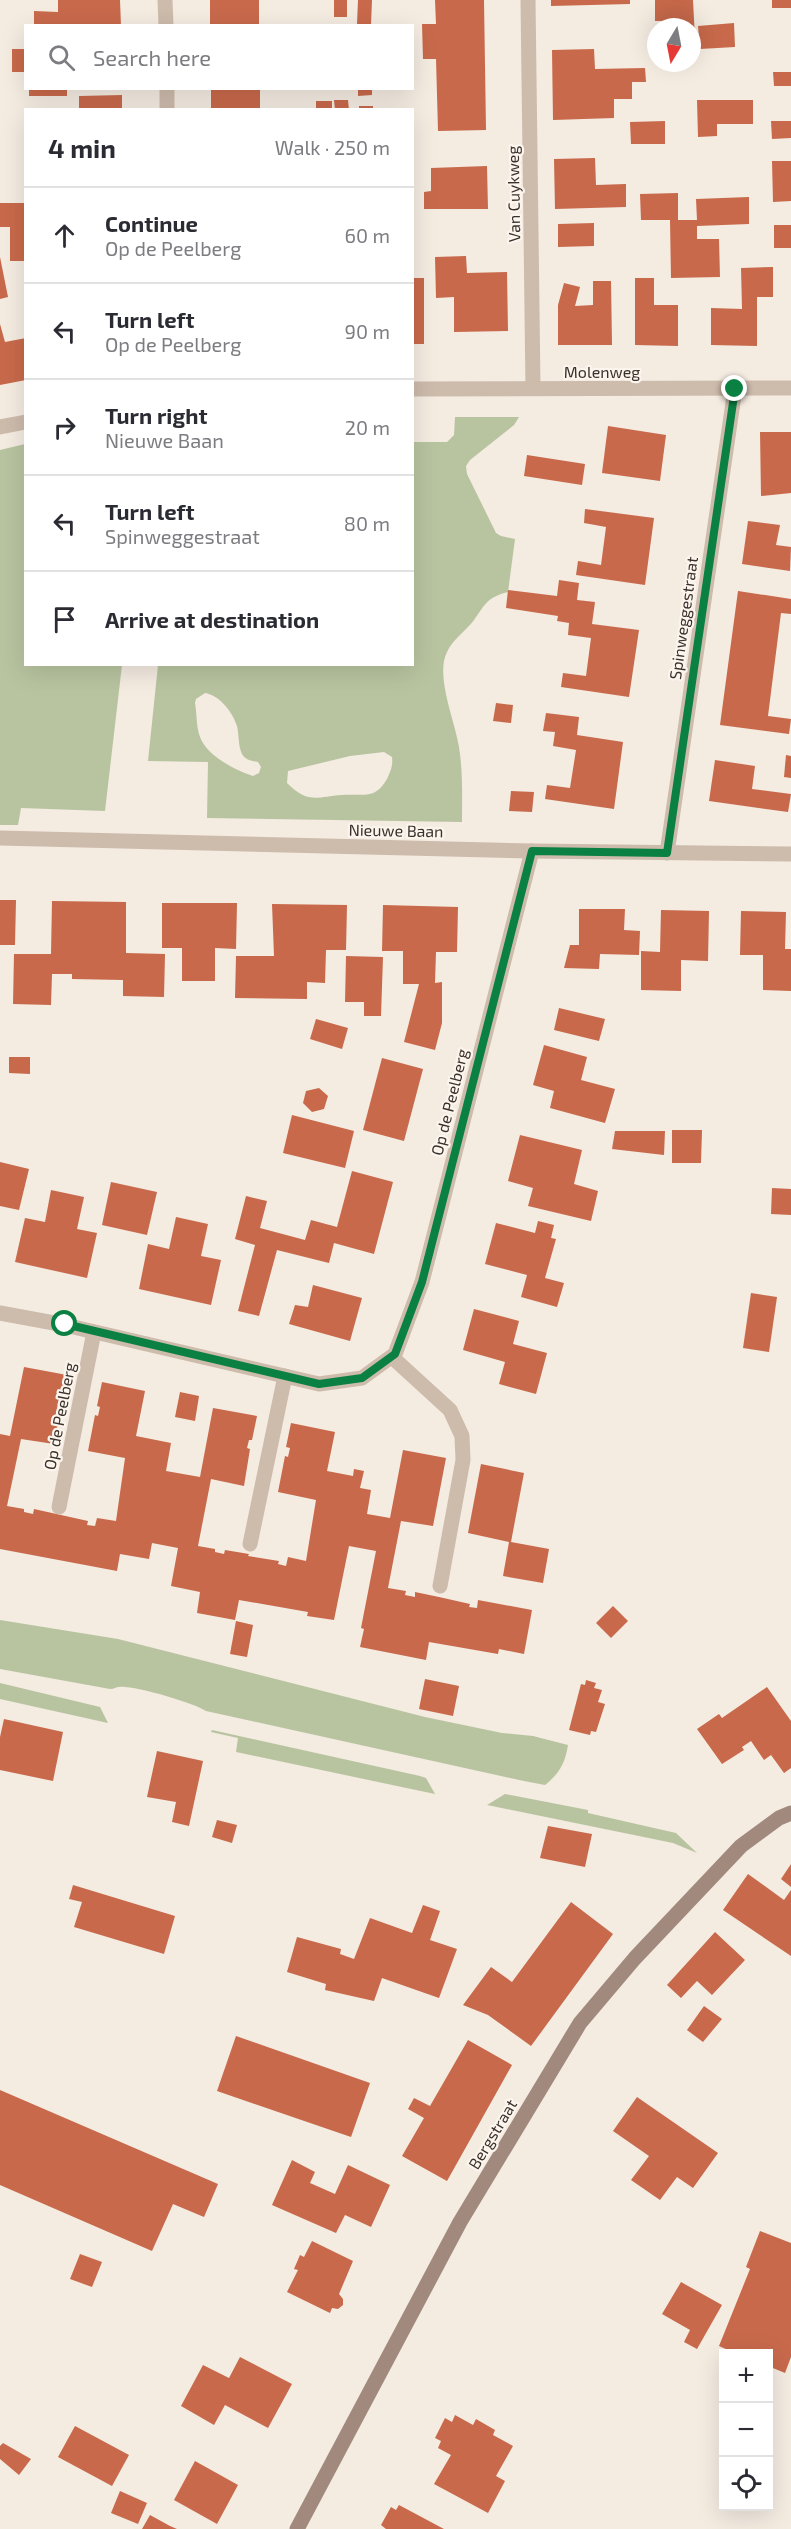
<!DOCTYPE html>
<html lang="en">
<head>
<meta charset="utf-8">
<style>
	body { margin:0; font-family:"Exo 2",sans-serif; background:#f2f2f3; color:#2b2b33 }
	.controls { position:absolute; right:18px; bottom:18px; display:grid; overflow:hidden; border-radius:0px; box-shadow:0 6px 24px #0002 }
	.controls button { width:54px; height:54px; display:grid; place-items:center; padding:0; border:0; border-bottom:2px solid #e1e1e2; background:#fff; color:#2b2b33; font:30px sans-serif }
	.compass { position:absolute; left:647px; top:18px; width:54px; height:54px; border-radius:50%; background:#fff; box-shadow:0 6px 24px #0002; rotate:190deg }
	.stop { position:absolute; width:18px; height:18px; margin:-14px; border:4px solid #0b8043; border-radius:50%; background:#fff }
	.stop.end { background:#0b8043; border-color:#fff; box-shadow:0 2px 6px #0008 }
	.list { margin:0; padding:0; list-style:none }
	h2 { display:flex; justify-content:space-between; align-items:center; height:78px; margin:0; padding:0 24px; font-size:26px }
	h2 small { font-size:20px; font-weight:400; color:#7c7c81 }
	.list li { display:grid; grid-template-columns:39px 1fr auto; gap:18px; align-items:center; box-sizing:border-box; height:96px; padding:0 24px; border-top:2px solid #e1e1e2 }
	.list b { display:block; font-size:22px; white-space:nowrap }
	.list p { margin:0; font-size:20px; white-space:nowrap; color:#7c7c81 }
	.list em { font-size:20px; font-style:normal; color:#7c7c81 }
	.icon { flex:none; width:33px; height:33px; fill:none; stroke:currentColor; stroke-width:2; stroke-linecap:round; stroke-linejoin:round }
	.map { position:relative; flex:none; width:791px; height:2529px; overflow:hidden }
	.search { position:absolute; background:#fff; box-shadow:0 6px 24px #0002; left:24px; top:24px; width:390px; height:66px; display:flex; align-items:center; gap:15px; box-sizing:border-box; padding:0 21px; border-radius:0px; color:#7c7c81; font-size:22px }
	.panel { position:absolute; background:#fff; box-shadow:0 6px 24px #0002; left:24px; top:108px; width:390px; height:558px; border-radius:0px }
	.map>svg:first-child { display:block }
</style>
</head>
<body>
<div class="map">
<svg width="791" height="2529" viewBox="0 0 791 2529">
	<rect width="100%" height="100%" fill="#f4ebe1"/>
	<g fill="#b8c4a0" fill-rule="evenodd">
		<path d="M455 417H519L514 425 470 460 466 466 467 474 496 533 501 536 515 539 508 592C487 597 485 605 474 620 466 631 453 639 447 652 435 676 455 721 459 747 463 772 462 797 462 822L207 818 208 762 148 761 158 665 412 664 413 442H447L454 435ZM205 693C219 695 232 711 237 726 239 734 238 746 242 754 245 760 252 761 258 762L261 767 259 773 253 776C235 770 207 756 200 737 196 727 197 714 195 703L196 699ZM384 752 392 757C393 766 391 770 387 779 374 801 363 793 342 795 316 797 308 804 287 783L288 771 350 756Z"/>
		<path d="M25 444 26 664 122 665 105 811 21 808 18 825H0V450Z"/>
		<path d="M0 1620 118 1639 425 1717 502 1733 533 1736 568 1745C565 1763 560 1773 545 1785L524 1781 206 1711C194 1703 133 1685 119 1687 116 1687 114 1689 110 1689L0 1669Z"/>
		<path d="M0 1683 100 1707 108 1723 0 1699Z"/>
		<path d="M212 1730 420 1776 426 1778 435 1794 236 1752 238 1738 211 1732Z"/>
		<path d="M505 1794 588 1810V1813L676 1833 697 1853 673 1843 487 1805Z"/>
	</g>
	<g fill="#c8694b">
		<path d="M58 0H120L121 26H34V11L58 12Z"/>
		<rect x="210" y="0" width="49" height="26"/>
		<rect x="334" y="0" width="13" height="17"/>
		<path d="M358 0H372L371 25 357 24Z"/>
		<path d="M435 0H484L486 130 438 131 436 59H423L422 24H436Z"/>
		<path d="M551 0H630V4L551 6Z"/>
		<path d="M655 0H693L695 39 692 40V27H664V21H655Z"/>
		<rect x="772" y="0" width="19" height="8"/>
		<path d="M734 23 735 47 700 49 698 26Z"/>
		<rect x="12" y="49" width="14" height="23"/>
		<path d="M594 49 595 69 645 68 646 82H632V99H614V118L553 120 552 50Z"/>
		<path d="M773 72H791V86H774Z"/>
		<rect x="29" y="88" width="38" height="8"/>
		<rect x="211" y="88" width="49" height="22"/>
		<path d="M358 88H372V95L358 96Z"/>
		<path d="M122 95V110H79V96Z"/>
		<path d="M334 100H348L349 110H335Z"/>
		<path d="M697 100H753V124H717V136L698 137Z"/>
		<rect x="316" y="101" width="16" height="9"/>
		<rect x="359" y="106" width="14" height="4"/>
		<path d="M665 121V144H631L630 122Z"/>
		<path d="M771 121H791V138L772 139Z"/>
		<path d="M595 158 596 185 626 184V207L555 209 554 159Z"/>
		<path d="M772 161H791V201L773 202Z"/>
		<path d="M487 166 488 209H424V192L431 191V168Z"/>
		<path d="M678 193V220H697L696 199 749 197V224L697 226V239H719L720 277 671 278 670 220H641L640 194Z"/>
		<path d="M0 203H26V256H24V261H10V227H0Z"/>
		<path d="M594 223V246L558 247V224Z"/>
		<rect x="774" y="225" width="17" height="23"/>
		<path d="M466 256 467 273 507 272 508 331 454 332V297L436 298 435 257Z"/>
		<path d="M0 257 8 297 0 299Z"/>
		<path d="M773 267V297H757V346L711 345V308L742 309 741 268Z"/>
		<rect x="412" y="278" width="12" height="66"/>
		<path d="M635 278H654V305H678V346L635 345Z"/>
		<path d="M593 281H611L612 345H558V305L564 283 580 287 575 306 593 305Z"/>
		<path d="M0 324 5 342 26 338V380L0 385Z"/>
		<path d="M608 426 666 435 660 481 602 473Z"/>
		<path d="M760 432H791V493L761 496Z"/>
		<path d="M527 455 585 464 582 485 524 476Z"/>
		<path d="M585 509 654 518 645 585 576 575 578 561 601 565 606 527 584 523Z"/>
		<path d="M748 521 780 525 776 545 791 547 790 571 742 564Z"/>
		<path d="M559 580 579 583 577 600 595 602 592 624 639 630 629 697 561 687 563 673 586 676 591 638 568 635 569 623 557 621 558 616 506 608 508 590 557 596Z"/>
		<path d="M738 591 791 599V614L781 613 768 716 791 719 789 734 720 725Z"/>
		<path d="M496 703 513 705 511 723 493 721Z"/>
		<path d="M546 713 579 717 577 735 623 742 614 809 545 799 547 785 570 788 576 750 553 746 555 732 543 731Z"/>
		<path d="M786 755 791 756V778L784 777Z"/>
		<path d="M715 760 755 766 752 789 791 794 788 812 709 801Z"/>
		<path d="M511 791 534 792 532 812 509 811Z"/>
		<path d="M0 900H16L15 945H0Z"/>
		<path d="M52 901 126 902V953L165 954 164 997 123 996V980L72 979V974H52L51 1005 13 1004 14 954H51Z"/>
		<path d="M162 903H237L236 949 215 948V981H182V948H162Z"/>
		<path d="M272 904 347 905 346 950H326L325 983 307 982V999L235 998 236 956H274Z"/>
		<path d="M383 905 458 907 457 952H436L435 983 442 982V1023L435 1050 404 1042 419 984H403V951H382Z"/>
		<path d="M579 909H625L624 930 640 931 639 955 600 954 599 969 564 968 570 945H579Z"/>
		<path d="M661 910 709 911 708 961 681 960V991L641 990V951L660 952Z"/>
		<path d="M741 911 786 912 785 949H791V991L763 990V955H740Z"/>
		<path d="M346 956 383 957 381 1016H364V1002H345Z"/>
		<path d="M559 1008 605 1019 599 1041 554 1030Z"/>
		<path d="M316 1019 348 1028 342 1049 310 1039Z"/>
		<path d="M544 1045 587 1057 581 1080 615 1089 605 1123 550 1108 554 1091 533 1085Z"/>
		<path d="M9 1057H30V1074L9 1073Z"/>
		<path d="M382 1058 423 1069 404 1141 363 1130Z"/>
		<path d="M319 1088 328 1096 324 1109 312 1112 303 1103 306 1091Z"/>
		<path d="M292 1115 354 1131 345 1168 283 1153Z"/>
		<path d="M672 1130H702L701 1163H672Z"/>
		<path d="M615 1131H665L664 1155 612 1149Z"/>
		<path d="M520 1135 582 1150 574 1184 598 1191 591 1221 528 1206 533 1188 508 1181Z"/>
		<path d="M0 1162 29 1169 19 1210 0 1206Z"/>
		<path d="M352 1171 393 1182 374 1254 334 1243 329 1263 277 1250 259 1316 238 1311 255 1245 235 1239 246 1196 267 1201 260 1228 305 1240 311 1220 337 1227Z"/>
		<path d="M111 1182 157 1192 147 1235 102 1225Z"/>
		<path d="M772 1188 791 1189V1215L771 1214Z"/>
		<path d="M51 1190 84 1197 77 1229 97 1233 87 1278 15 1262 25 1218 45 1222Z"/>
		<path d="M176 1217 208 1224 201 1256 221 1260 211 1305 139 1289 148 1244 169 1249Z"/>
		<path d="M538 1221 554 1225 551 1238 556 1239 545 1278 564 1283 557 1307 521 1297 527 1275 485 1264 496 1223 535 1233Z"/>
		<path d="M313 1285 362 1298 350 1341 289 1324 295 1305 308 1307Z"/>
		<path d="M751 1293 777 1297 769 1352 743 1348Z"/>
		<path d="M474 1309 519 1321 513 1344 547 1353 536 1394 499 1384 505 1362 463 1350Z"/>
		<path d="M24 1367 67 1375 62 1400 59 1399 57 1408 61 1409 54 1444 21 1439 7 1506 24 1509V1512L33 1514 34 1509 88 1521 87 1525 95 1526 97 1518 116 1521 125 1458 88 1451 95 1415 98 1416 100 1407 97 1406 102 1382 145 1391 136 1436 171 1443 166 1471 200 1477 213 1408 257 1416 252 1440H249L247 1448 250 1449 244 1486 211 1479 198 1546 215 1549V1552L224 1554 225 1550 249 1554 248 1556 279 1561 278 1564 286 1566 288 1557 306 1561 316 1500 278 1492 285 1456 288 1457 290 1448 286 1447 291 1423 335 1432 327 1471 353 1476 354 1469 364 1471 360 1488 371 1490 367 1514 390 1518 403 1450 446 1458 433 1526 401 1521 388 1588 406 1591 405 1595 415 1597V1592L439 1597 470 1604 469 1607 477 1608 478 1600 532 1610 524 1654 499 1649 498 1654 429 1642 426 1660 360 1647 364 1629 361 1628 376 1551 349 1546 334 1620 307 1616 308 1612 239 1600 235 1620 197 1613 200 1592 171 1586 178 1548 152 1543 149 1559 120 1554 117 1571 0 1549V1434L10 1436Z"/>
		<path d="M180 1392 199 1396 195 1421 175 1417Z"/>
		<path d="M481 1464 524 1473 511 1542 549 1549 543 1583 503 1576 509 1542 468 1533Z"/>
		<path d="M613 1606 628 1621 611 1638 596 1623Z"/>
		<path d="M236 1621 253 1625 247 1657 230 1654Z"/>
		<path d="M425 1679 459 1686 453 1716 419 1709Z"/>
		<path d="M586 1680 596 1683 594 1688 602 1690 598 1702 605 1704 596 1732 591 1731 590 1735 569 1730 581 1684 585 1685Z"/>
		<path d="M767 1687 791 1721V1768L784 1773 771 1755 764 1760 751 1741 742 1747 744 1750 722 1764 697 1729 719 1714 722 1718Z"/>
		<path d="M4 1719 63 1732 53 1781 0 1770V1737Z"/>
		<path d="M157 1751 203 1761 189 1826 172 1822 176 1802 147 1797Z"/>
		<path d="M217 1820 237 1825 232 1843 212 1837Z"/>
		<path d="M548 1826 592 1834 585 1867 540 1858Z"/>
		<path d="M791 1864V1887L781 1879Z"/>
		<path d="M748 1874 784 1900 791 1890V1956L723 1910Z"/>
		<path d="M73 1885 175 1916 164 1954 74 1927 82 1902 69 1899Z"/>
		<path d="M571 1902 613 1934 531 2046 488 2015 463 2005 491 1967 512 1982Z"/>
		<path d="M423 1905 440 1911 430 1940 457 1949 439 1998 382 1978 374 2001 325 1990 326 1984 287 1972 297 1937 341 1949 340 1954 354 1959 370 1918 412 1933Z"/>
		<path d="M715 1932 745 1960 712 1995 697 1981 681 1998 667 1985Z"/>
		<path d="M704 2006 722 2019 703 2042 687 2030Z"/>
		<path d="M236 2036 370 2083 351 2137 217 2091Z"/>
		<path d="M468 2040 512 2065 447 2181 402 2156 424 2118 408 2109 414 2098 430 2106Z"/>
		<path d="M0 2090 218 2184 204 2217 173 2204 152 2251 0 2185Z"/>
		<path d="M637 2097 718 2153 693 2188 677 2177 660 2200 631 2180 649 2156 613 2131Z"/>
		<path d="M292 2160 315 2172 310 2183 335 2194 348 2165 390 2185 371 2227 345 2215 336 2233 272 2205Z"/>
		<path d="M760 2231 791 2243V2357L785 2373 768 2366V2354H737L719 2346 750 2269 746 2267Z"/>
		<path d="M312 2241 353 2261 339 2294 343 2299V2305L338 2309 332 2308 330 2313 287 2292 298 2270 294 2269 300 2255 304 2257Z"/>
		<path d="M80 2254 102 2262 92 2287 70 2279Z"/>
		<path d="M681 2282 722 2305 697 2349 684 2342 690 2330 662 2314Z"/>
		<path d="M240 2357 292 2384 268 2428 225 2405 214 2425 181 2406 203 2365 229 2378Z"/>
		<path d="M455 2415 473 2425 476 2419 495 2430 493 2435 513 2446 496 2476 505 2481 488 2513 434 2484 451 2455 438 2448 441 2441 435 2438 445 2418 452 2422Z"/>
		<path d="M75 2426 129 2455 112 2486 58 2457Z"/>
		<path d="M3 2443 31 2459 19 2475 0 2459V2446Z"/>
		<path d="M195 2461 238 2485 217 2524 174 2500Z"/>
		<path d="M120 2491 147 2503 138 2524 111 2513Z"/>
		<path d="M399 2505 444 2529H386L381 2525 391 2507 396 2510Z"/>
		<path d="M150 2515 170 2526 177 2529H142Z"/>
	</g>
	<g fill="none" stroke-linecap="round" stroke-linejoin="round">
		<g stroke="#cdbbac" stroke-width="15">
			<path d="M165 0 166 26"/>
			<path d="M528 0 533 388"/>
			<path d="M167 88V110"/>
			<path d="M412 389 791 388"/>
			<path d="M0 427 26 422"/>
			<path d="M0 838 532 851 791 854"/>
			<path d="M667 853 735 389"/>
			<path d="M0 1313 65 1325 319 1384 362 1378 395 1354 422 1282 532 851"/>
			<path d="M392 1357 450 1410 462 1436 463 1460 440 1586"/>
			<path d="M59 1507 94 1332"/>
			<path d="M250 1544 285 1376"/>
		</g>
		<path stroke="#a18a7d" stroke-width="15" d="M297 2529 460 2222 580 2023 635 1958 741 1846 779 1818 791 1813"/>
	</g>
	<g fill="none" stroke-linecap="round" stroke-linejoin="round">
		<path stroke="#0b8043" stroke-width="8" d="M65 1324 319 1384 362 1378 395 1354 422 1282 532 851 667 853 735 389"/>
	</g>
	<g text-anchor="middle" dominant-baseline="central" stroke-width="4.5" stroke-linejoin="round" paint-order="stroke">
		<g font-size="16" fill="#3b302b" stroke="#fbf5ee">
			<text transform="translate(513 194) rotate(-91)">Van Cuykweg</text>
			<text x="602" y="371">Molenweg</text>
			<text transform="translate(683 618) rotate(-82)">Spinweggestraat</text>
			<text transform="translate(396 830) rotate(1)">Nieuwe Baan</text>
			<text transform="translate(449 1102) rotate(-76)">Op de Peelberg</text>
			<text transform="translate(59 1416) rotate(-79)">Op de Peelberg</text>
			<text transform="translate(492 2134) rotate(-59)">Bergstraat</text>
		</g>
	</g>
</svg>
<div class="controls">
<button>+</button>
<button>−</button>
<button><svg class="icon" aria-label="locate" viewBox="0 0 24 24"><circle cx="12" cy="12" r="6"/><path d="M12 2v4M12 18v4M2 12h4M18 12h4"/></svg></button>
</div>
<svg class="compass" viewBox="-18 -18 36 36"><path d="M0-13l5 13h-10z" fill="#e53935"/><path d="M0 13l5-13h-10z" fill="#7c7c81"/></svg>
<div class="stop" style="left:65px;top:1324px"></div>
<div class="stop end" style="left:735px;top:389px"></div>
<div class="search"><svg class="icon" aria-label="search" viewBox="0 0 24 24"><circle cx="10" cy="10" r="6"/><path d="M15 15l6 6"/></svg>Search here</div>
<section class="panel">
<h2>4 min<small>Walk · 250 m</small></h2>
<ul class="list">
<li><svg class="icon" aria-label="ahead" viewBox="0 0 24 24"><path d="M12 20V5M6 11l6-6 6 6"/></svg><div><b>Continue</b><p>Op de Peelberg</p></div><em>60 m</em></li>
<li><svg class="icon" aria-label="left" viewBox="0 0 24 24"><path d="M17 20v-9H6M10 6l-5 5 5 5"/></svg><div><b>Turn left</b><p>Op de Peelberg</p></div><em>90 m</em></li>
<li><svg class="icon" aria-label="right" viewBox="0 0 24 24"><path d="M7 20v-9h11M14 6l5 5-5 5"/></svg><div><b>Turn right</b><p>Nieuwe Baan</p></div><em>20 m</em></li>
<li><svg class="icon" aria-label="left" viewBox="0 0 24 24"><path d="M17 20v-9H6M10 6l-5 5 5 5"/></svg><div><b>Turn left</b><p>Spinweggestraat</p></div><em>80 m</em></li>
<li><svg class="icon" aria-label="arrive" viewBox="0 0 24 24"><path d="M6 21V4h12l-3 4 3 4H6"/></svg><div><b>Arrive at destination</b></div></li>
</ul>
</section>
</div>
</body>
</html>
